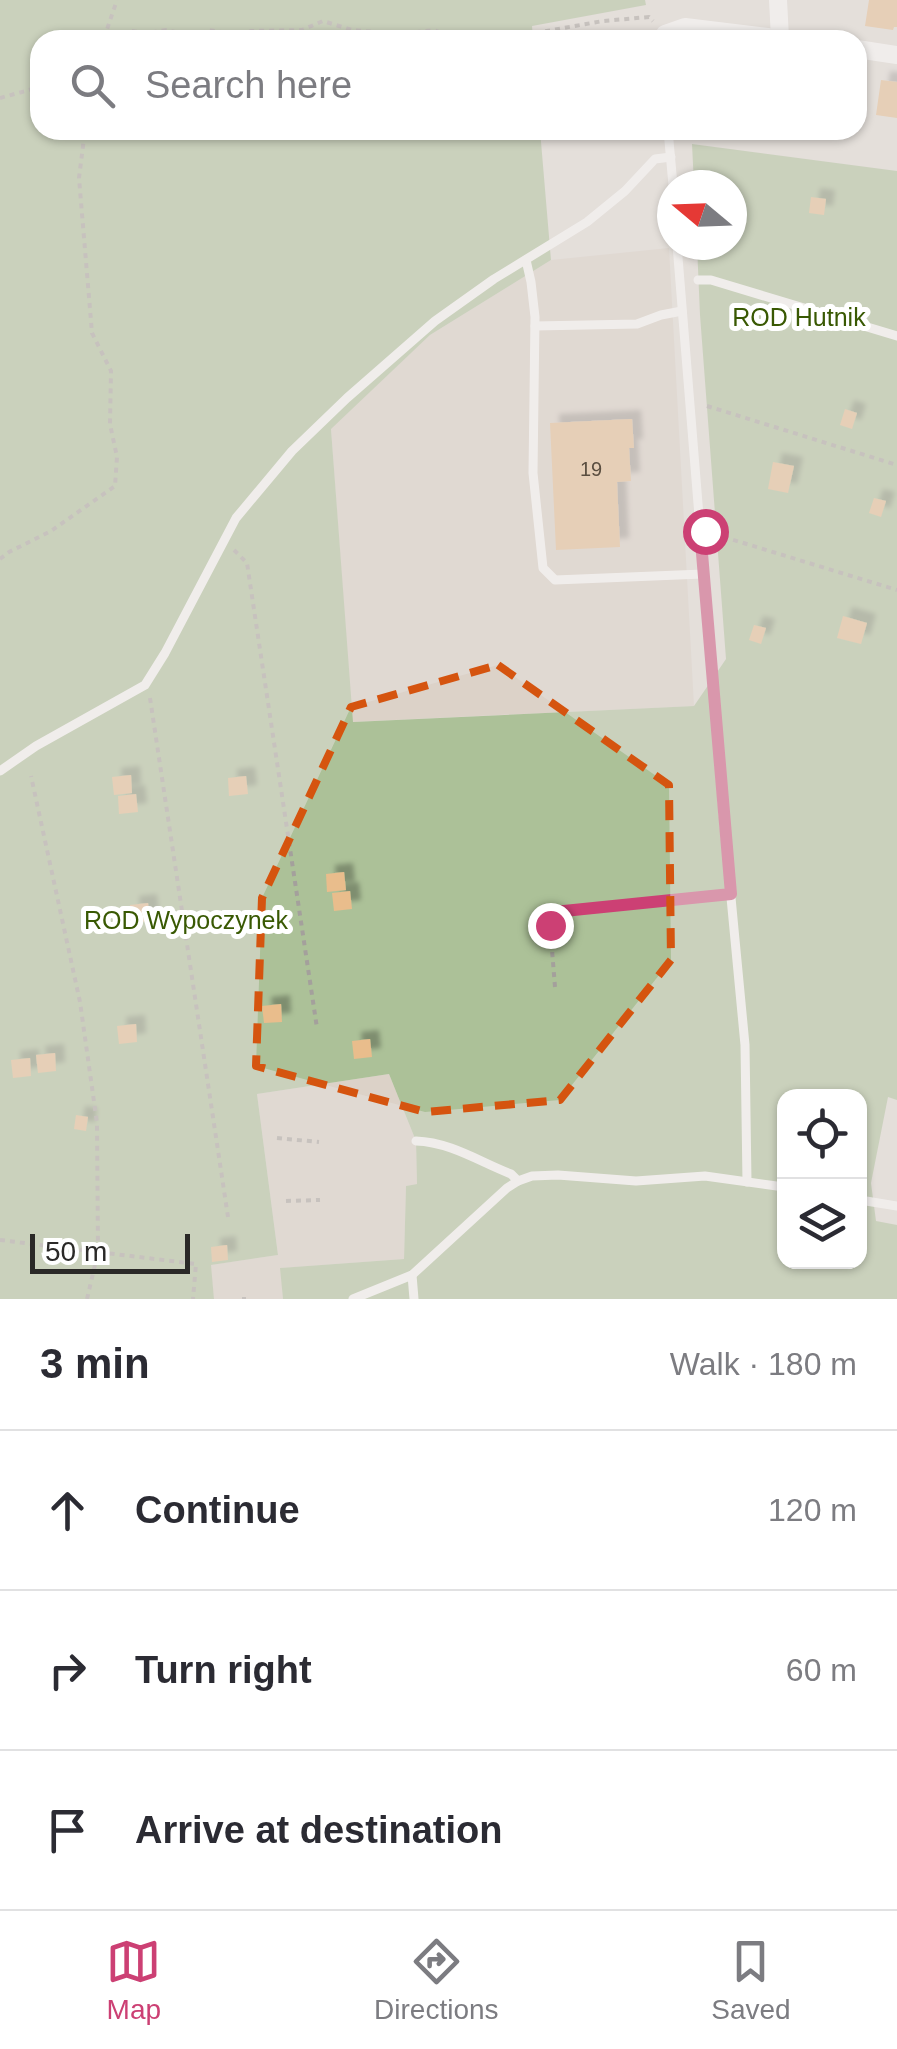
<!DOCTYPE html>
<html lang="en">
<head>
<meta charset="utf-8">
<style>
	body { margin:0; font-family:Arial,sans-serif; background:#f7f7f7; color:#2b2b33 }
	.controls { position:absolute; right:30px; bottom:30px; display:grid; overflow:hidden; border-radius:20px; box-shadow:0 2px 8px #0004 }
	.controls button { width:90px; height:90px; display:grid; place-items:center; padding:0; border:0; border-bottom:2px solid #e1e1e2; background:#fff; color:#2b2b33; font:50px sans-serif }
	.compass { position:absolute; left:657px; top:170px; width:90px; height:90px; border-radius:50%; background:#fff; box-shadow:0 2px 8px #0004; rotate:289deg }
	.scale { position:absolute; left:30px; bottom:25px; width:160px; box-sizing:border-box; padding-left:10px; border:5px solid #2a2927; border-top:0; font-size:28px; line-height:35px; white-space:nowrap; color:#2a2927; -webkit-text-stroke:8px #fff; paint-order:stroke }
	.stop { position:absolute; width:30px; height:30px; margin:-22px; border:8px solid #cc4074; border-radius:50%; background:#fff }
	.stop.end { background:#cc4074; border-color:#fff; box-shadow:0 2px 10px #0008 }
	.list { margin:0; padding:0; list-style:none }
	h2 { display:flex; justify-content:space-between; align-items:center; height:130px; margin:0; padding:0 40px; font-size:42px }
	h2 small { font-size:32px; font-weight:400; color:#7c7c81 }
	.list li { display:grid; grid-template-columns:65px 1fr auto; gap:30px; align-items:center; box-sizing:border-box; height:160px; padding:0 40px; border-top:2px solid #e1e1e2 }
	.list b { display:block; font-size:38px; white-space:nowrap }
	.list em { font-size:32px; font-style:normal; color:#7c7c81 }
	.icon { flex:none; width:55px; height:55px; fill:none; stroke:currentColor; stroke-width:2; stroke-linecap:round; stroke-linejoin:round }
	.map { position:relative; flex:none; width:897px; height:1299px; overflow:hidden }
	.search { position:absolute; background:#fff; box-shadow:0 2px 8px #0004; left:30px; right:30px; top:30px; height:110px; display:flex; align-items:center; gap:25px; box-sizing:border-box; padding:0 35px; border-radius:30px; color:#7c7c81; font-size:38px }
	.sheet { height:610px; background:#fff }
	nav { display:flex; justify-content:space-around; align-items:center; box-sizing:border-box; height:140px; border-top:2px solid #e1e1e2; background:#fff; font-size:28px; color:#7c7c81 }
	nav a { display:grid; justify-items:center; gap:5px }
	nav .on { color:#cc4074 }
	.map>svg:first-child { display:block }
</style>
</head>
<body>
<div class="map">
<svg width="897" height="1299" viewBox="0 0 897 1299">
	<defs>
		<filter id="shadow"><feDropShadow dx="9" dy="-9" stdDeviation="2.5" flood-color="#0004"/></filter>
	</defs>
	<rect width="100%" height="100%" fill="#e4dfda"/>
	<g fill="#dcd2c8">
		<path d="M669 248 694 706 352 722 331 428 430 335 551 260Z"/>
		<path d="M389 1074 416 1141 417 1184 406 1186 404 1259 281 1268 283 1299H214L210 1265 278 1255 257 1094Z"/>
	</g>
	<path fill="#acc198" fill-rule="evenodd" d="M0 0H645L646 5 532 26 533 40H40V130H540L551 260 430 335 331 429 353 722 694 706 726 659 700 315 697 245H732V185H694L692 144 897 171V1100L888 1097 871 1183 876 1221 897 1225V1299H283L280 1268 404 1259 406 1186 417 1184 416 1141 389 1074 257 1094 278 1255 211 1265 214 1299H0ZM784 1096H860V1262H784Z"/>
	<g fill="#e9bd8c" filter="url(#shadow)">
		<path d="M869 0H897V27H894L893 30 865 26Z"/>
		<path d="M881 80 897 82V118L876 115Z"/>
		<path d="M811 197 826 199 824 215 809 213Z"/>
		<path d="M845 409 857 413 852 429 840 425Z"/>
		<path d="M632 419 634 448H629L631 481 617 482 620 547 556 550 550 423Z"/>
		<path d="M773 462 794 466 788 493 768 489Z"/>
		<path d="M874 498 886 501 881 517 869 513Z"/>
		<path d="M843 616 867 623 861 644 837 638Z"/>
		<path d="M754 625 766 628 761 644 749 640Z"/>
		<path d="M131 775 132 793 114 795 112 777Z"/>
		<path d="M246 776 248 794 229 796 228 778Z"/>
		<path d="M136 794 138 812 119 814 118 796Z"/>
		<path d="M344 872 346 890 327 892 326 874Z"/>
		<path d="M350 891 352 909 334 911 332 893Z"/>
		<path d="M148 903 150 921 132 923 130 905Z"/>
		<path d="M281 1004 282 1022 264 1023 262 1006Z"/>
		<path d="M136 1024 137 1042 119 1044 117 1026Z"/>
		<path d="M370 1039 372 1057 354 1059 352 1041Z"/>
		<path d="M55 1053 56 1071 38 1073 36 1055Z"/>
		<path d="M30 1058 31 1076 13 1078 11 1060Z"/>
		<path d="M76 1115 88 1117 86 1131 74 1129Z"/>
		<path d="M227 1245 228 1260 212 1262 211 1247Z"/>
	</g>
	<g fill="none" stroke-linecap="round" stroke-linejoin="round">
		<g stroke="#a4a09c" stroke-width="4" stroke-dasharray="5 5" stroke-linecap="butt">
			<path d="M104 38 117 0"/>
			<path d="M103 39 131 31 148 33 166 30 194 36 209 30 235 34 251 31 302 30 323 21 352 30 400 34 434 30 459 40"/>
			<path d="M496 40 603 21 649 17 653 21"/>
			<path d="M0 98 40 87"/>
			<path d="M707 406 897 465"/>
			<path d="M714 534 897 590"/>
			<path d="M234 550 247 563 317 1028"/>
			<path d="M0 559 9 552 51 531 115 486 117 457 110 424 111 371 92 333 79 178 85 130"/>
			<path d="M150 698 228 1217"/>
			<path d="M555 987 550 925 554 912 717 896"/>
			<path d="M277 1138 319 1142"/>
			<path d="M286 1201 320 1200"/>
			<path d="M0 1240 98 1252 97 1123 80 1002 31 776"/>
			<path d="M244 1297V1299"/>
			<path d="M87 1299 98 1252 196 1264 193 1299"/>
		</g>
		<g stroke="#fff" stroke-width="9">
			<path d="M668 130 673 185"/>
			<path d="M677 245 724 824 745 1045 747 1182"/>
			<path d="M526 260 531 282 535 317 533 473 543 568 555 580 703 574"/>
			<path d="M698 280H711L897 336"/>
			<path d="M535 326 637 324 661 315 682 311"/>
			<path d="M0 771 36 746 145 685 165 653 236 518 292 451 347 398 435 321 494 279 587 222 625 191 655 159 671 157"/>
			<path d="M416 1141C450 1142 480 1162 511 1174L518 1181"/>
			<path d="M860 1200 897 1206"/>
			<path d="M412 1275 414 1299"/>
			<path d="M353 1299 412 1275 507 1188 518 1181 532 1176 558 1175 636 1181 705 1176 784 1187"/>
		</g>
		<g stroke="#fff" stroke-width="18">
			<path d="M778 0 780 38"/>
			<path d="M665 34 685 27 792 40"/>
			<path d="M857 49 897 55"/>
		</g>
	</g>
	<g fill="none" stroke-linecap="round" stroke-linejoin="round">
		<path stroke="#cc4074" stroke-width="12" d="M550 925 554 912 731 894 700 530 705 531"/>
	</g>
	<path d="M0 0H897V1299H0ZM498 665 669 785 671 960 560 1100 425 1112 256 1066 262 898 351 707Z" fill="#e4dfda" fill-opacity=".55" fill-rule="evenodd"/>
	<path fill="none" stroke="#d5540f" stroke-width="8" stroke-dasharray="20 12" stroke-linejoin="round" d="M498 665 669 785 671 960 560 1100 425 1112 256 1066 262 898 351 707Z"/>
	<g text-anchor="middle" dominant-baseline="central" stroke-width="10" stroke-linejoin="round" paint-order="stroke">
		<g font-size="20" fill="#5a4e40">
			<text x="591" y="469">19</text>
		</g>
		<g font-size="25" fill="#395903" stroke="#fff">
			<text x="799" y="317">ROD Hutnik</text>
			<text x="186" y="920">ROD Wypoczynek</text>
		</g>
	</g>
</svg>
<div class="controls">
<button><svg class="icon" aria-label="locate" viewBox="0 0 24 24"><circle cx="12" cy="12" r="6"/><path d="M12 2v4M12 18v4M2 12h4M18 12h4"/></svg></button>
<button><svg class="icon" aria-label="layers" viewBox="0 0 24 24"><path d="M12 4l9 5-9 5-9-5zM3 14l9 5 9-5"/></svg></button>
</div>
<svg class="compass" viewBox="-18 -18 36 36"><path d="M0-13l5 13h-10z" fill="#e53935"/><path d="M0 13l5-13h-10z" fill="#7c7c81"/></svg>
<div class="scale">50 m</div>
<div class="stop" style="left:705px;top:531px"></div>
<div class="stop end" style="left:550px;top:925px"></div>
<div class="search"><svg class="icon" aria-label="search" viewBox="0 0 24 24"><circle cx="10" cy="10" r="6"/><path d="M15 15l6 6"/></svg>Search here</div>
</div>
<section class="sheet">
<h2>3 min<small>Walk · 180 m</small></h2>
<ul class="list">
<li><svg class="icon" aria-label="ahead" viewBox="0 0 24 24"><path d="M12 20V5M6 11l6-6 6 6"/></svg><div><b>Continue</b></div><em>120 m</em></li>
<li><svg class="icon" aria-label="right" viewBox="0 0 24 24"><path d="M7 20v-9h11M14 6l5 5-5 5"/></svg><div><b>Turn right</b></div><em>60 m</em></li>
<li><svg class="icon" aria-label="arrive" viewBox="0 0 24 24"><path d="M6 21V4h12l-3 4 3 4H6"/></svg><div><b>Arrive at destination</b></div></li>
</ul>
</section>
<nav>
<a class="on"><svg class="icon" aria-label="map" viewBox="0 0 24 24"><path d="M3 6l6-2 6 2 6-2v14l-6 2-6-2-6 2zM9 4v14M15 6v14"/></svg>Map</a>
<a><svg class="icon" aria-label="directions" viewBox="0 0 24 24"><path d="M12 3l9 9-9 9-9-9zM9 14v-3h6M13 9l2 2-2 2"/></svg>Directions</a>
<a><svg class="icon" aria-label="saved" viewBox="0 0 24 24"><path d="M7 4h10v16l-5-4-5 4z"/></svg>Saved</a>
</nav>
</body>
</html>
